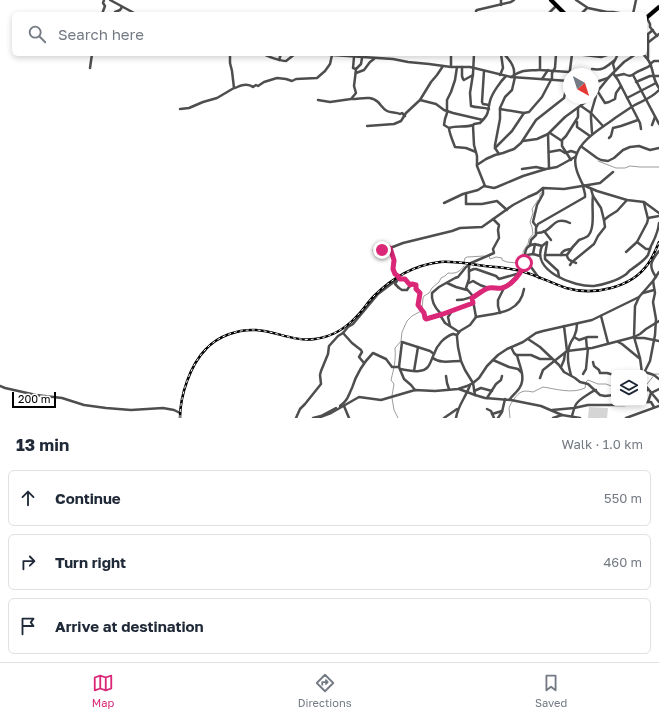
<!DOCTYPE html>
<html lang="en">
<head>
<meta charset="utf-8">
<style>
	body { margin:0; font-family:"Golos Text",sans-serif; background:#f2f2f3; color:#1f2937 }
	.controls { position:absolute; right:12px; bottom:12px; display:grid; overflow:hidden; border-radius:6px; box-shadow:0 2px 6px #0003 }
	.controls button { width:36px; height:36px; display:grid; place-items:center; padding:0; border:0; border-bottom:1px solid #e0e1e3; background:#fff; color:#1f2937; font:20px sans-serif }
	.compass { position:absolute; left:563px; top:68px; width:36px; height:36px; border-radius:50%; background:#fff; box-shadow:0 2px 6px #0003; rotate:141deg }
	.scale { position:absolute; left:12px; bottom:10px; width:44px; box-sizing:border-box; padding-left:4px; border:2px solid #000; border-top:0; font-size:11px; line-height:14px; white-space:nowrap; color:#000; -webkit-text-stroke:3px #fff; paint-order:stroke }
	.stop { position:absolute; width:12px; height:12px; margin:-9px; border:3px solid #db2777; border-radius:50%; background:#fff }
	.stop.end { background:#db2777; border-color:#fff; box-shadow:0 1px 4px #0008 }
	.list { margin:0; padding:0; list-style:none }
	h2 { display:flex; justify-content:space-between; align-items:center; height:52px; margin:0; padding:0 16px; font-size:17px }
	h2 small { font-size:13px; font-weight:400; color:#747a83 }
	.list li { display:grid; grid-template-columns:26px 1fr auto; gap:12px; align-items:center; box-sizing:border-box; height:56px; margin:0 8px 8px; padding:0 8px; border:1px solid #e0e1e3; border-radius:6px }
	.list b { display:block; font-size:15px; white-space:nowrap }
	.list em { font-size:13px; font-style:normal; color:#747a83 }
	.icon { flex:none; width:22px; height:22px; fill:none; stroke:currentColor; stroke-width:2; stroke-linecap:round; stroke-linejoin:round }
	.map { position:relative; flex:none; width:659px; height:418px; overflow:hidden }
	.search { position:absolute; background:#fff; box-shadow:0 2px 6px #0003; left:12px; right:12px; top:12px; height:44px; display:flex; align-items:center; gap:10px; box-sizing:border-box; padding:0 14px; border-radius:6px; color:#747a83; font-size:15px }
	.sheet { height:244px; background:#fff }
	nav { display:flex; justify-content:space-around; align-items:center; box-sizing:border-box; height:56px; border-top:1px solid #e0e1e3; background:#fff; font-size:11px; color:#747a83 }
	nav a { display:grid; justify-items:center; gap:2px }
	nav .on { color:#db2777 }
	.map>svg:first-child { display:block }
</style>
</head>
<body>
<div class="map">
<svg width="659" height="418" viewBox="0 0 659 418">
	<rect width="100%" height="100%" fill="#fff"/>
	<path fill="#d5d5d5" d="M589 407 608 408 607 418H588Z"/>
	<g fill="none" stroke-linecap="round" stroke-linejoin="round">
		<g stroke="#9c9c9c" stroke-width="1">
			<path d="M598 161 616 168H625L630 166 640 167H659"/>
			<path d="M540 198V194L543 192"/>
			<path d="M489 256 490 259 496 257 502 258V260L507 262 517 263 522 260 523 258V252L524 250 528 244 529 239 533 234 532 227 530 222 533 213 532 209 538 200"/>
			<path d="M464 262 465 258 467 257 484 256"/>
			<path d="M422 308 423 298 424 296 429 293 432 288 439 282 441 278 445 276 448 273C455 274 460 272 464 266"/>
			<path d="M644 388 655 374H659"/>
			<path d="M392 396 394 384 391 380C394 368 396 360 395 348L401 341 402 332 407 321 412 316 421 311"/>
			<path d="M392 398 394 410 398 418"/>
			<path d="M510 418C510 415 509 411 509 408 510 405 512 402 514 399 520 391 523 390 533 392L543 387C556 389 572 394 585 388L586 382 588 380 598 384H606L614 387"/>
		</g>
		<defs>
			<g id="major">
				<path d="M551 0 565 14"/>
				<path d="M645 19 659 7"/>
			</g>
		</defs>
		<use href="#major" stroke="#dbdbdb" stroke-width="5"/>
		<g stroke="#4e4e4e" stroke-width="2.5">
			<path d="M110 0 136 14"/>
			<path d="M576 0 588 8 607 12H613L625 14"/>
			<path d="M501 5V0"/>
			<path d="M102 14 105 6 103 3 104 0"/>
			<path d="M115 14V12L120 10 122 7"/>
			<path d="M476 14V11L477 10 511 2 514 0"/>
			<path d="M548 14 556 6"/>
			<path d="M581 14 587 8"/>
			<path d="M633 14 636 0"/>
			<path d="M647 18 650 24V27L657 36"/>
			<path d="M645 45 659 34"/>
			<path d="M239 54H240"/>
			<path d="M264 54C268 57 281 61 286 61L295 54"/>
			<path d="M317 54 393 59 408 62 429 64 451 67H470L511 77 569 81"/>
			<path d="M451 54V66"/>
			<path d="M474 54 473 74 470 93 471 106C477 108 483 107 489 109"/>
			<path d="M504 54C509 59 515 67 514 74"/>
			<path d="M540 54V70L569 72 570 70 572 54"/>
			<path d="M576 54 601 57 610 54"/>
			<path d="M643 54C646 57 650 61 651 66 654 74 653 80 659 88"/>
			<path d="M354 57 353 68 356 69"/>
			<path d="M648 58V34L653 30"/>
			<path d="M279 60 281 54"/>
			<path d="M650 64 654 61H659"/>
			<path d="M462 67V76L463 79 464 80 473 75"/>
			<path d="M90 68 92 54"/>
			<path d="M592 69C604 71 607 66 615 60"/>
			<path d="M484 71 482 102 483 104 489 105"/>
			<path d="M615 71 613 64 618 54"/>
			<path d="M356 73 364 70 370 62 374 59"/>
			<path d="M613 73 618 80 640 123 641 129"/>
			<path d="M500 75 503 68 501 54"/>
			<path d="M633 75 659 124"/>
			<path d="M615 76 624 74C632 78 632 74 639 71 643 69 647 68 651 65"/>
			<path d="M511 77C522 69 527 71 539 70"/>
			<path d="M542 79 548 70"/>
			<path d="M636 82 650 76H659"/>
			<path d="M593 83 608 78 624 62 636 54"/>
			<path d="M235 88C241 85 248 83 253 87L256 85 258 86 264 82 277 78 286 79 292 81 296 79 317 78 325 71 330 64 332 55"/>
			<path d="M659 90C652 98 642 101 633 106 627 110 621 114 615 118 602 128 581 139 576 156 573 165 579 177 583 185L597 191 627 200 644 202 659 213"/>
			<path d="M598 92 605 103 609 102 615 99 616 93 621 86"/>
			<path d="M593 96 598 92H597L609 77"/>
			<path d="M627 98 656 83"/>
			<path d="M352 99C361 99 371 95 378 102 381 105 383 109 387 111 391 113 396 112 400 114L402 113 405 116"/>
			<path d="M318 100 330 102 351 99 356 93 354 86 355 78 356 69 361 64 362 58"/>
			<path d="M420 100 436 104 444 110 453 113 483 120"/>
			<path d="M581 106 591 113 603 126"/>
			<path d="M180 109 189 108 203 102 217 98 234 88 232 71 230 63V54"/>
			<path d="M500 109 524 113"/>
			<path d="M577 122V127L590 136"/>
			<path d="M473 125C465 128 457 125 449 128 449 132 453 142 455 147L466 148 476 152"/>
			<path d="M652 125 655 117"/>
			<path d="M367 126 394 124 401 121 406 113 420 100 431 82 437 75 443 66"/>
			<path d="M449 128 444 125 445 119 447 113V100L451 92 455 80 457 67"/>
			<path d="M550 133 562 141"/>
			<path d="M592 133 591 118V113L596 96 595 85 597 82"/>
			<path d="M548 134 549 168"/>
			<path d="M609 138 611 136 613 128 621 126 638 120"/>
			<path d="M523 141 537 139 548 134 565 117 591 98"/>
			<path d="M582 147 597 158 601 160 608 161 614 158 623 150 630 147 639 146 650 150 659 148"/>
			<path d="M495 148 512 131 524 113 529 112 542 97 552 78V73L555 68 556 54"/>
			<path d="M549 152 560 150 565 153 571 151 577 153"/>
			<path d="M499 154 495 148V145L500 119V108L505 97 512 90 515 77"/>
			<path d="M571 160 562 146V140L566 136 578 117V108"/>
			<path d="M477 165 486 159 495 155 503 153 514 149 521 143 536 120 564 98 568 81"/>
			<path d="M522 169 536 167 545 169"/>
			<path d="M485 186 477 166V156L474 145 473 126 474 124 480 123C490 113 487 113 490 101 492 93 501 81 506 76"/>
			<path d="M466 193V204H482L497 201 507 210"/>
			<path d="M444 203 463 194 478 190 484 186 494 188 497 187 523 176 546 169 557 167 575 157"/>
			<path d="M648 218 659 216"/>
			<path d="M493 219 499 225 498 230 499 238 493 249 494 253 471 263 469 265V279L466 288 472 295 476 317 470 325 460 331 457 335V337L458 347 461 361 465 370 473 383 475 395 485 398 511 400 541 406 562 415"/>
			<path d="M604 220 609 216 617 211 627 200"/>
			<path d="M536 226 533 222 537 205 543 194V188"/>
			<path d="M544 231 551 240"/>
			<path d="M536 233C553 234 552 214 570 223"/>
			<path d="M637 242 646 249H650"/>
			<path d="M547 243 545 255V259L558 271 559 277"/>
			<path d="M530 245 531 240 536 235V228L538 224 585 197V194L583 186"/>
			<path d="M542 246C531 271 574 287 594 286 603 285 618 280 625 275 628 273 629 270 632 269 637 265 644 261 648 255 649 252 650 249 651 246 655 238 658 233 659 223"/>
			<path d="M374 250 378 251 385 250 403 243 452 231 460 228 482 227 513 205 528 197 537 193 543 188 564 189 600 183 613 172"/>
			<path d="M626 252 637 242 647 223 648 219 644 203"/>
			<path d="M533 254 535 244"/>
			<path d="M527 255 533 254 540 256"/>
			<path d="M545 255H567"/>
			<path d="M561 255C562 250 566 250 571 249"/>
			<path d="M524 260 531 267 539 278"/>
			<path d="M576 263C571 261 567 260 567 255 570 250 575 244 579 240 582 239 585 238 588 236 596 227 591 207 593 196"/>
			<path d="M570 265 572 262 594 244 598 236 605 227 604 220 601 208 593 196 591 189"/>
			<path d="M469 271 474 269H476L496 276 499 279 520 273"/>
			<path d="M656 277C648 266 651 261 659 251"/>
			<path d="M399 278 401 279H405L410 285"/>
			<path d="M398 279 395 284 399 288 402 290H407L411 284 416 285V289L420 293 418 305 424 313 425 318 428 319 440 315 445 323 459 332"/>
			<path d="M447 283 456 287 467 290"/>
			<path d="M469 283 473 281C482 287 495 292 505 286 508 285 510 282 513 280 517 276 522 272 523 266 525 260 524 252 527 248 531 243 537 244 542 246L547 242"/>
			<path d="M643 293 654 290"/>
			<path d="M457 300C469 300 477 294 488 288"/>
			<path d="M500 313 498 306V300L504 288"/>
			<path d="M441 314C436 309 431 301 432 293L439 287 455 278 458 277 466 267 469 265"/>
			<path d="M440 315 452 311"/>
			<path d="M601 316 608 343"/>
			<path d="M476 317C496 313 520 314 524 289"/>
			<path d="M450 326 448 317 452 311 473 303"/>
			<path d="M564 326 567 351"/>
			<path d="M343 333 352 343 361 350 362 352 359 357 364 363"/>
			<path d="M574 337 579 340 588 337H597"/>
			<path d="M586 338 587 349"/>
			<path d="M635 338H644L659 341"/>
			<path d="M528 339 540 347 559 365 564 372 575 378 580 382 588 384 600 395 605 396 614 395"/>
			<path d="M618 342 622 344 639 358"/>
			<path d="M511 347 514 353 516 355H531L540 359H551"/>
			<path d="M433 358C440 364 452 361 461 361"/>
			<path d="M493 360 509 367 518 369 521 372"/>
			<path d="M593 362 594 366 599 370 600 373H607L614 375"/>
			<path d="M399 367 402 342 430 351 434 354"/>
			<path d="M561 367 564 360 565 353"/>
			<path d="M400 369C406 370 413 372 419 371 430 370 430 362 434 354 437 345 444 337 453 334L457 335"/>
			<path d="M414 371 418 347"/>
			<path d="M645 372 654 375 659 379"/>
			<path d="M642 373 640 358 634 337 635 306 639 297 653 281 659 272"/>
			<path d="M644 373 650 361 655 335 656 319 653 302 655 293 653 281"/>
			<path d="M583 374 586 369 588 348"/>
			<path d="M571 375C568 365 566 352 571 342 572 340 573 339 574 337 576 333 577 328 577 324"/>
			<path d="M446 376 447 383 449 389"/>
			<path d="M540 378 543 370 567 351 592 348 634 337 640 334 646 329 659 321"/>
			<path d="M644 384 659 402"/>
			<path d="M0 386 5 388 36 395 62 398 84 405 106 408 131 410 163 408 174 410 180 413"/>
			<path d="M459 389 475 395"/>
			<path d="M474 391 481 388 492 391"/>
			<path d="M644 393 648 389"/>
			<path d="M487 398 496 384 501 380 502 376"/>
			<path d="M510 399C513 395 518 391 520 387 526 377 519 365 517 355"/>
			<path d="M644 402H651L654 407"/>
			<path d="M648 402 651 393 659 389"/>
			<path d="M340 406C348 400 348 396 352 388 356 375 364 362 373 353L386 359 392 367H399L404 379 411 385 415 390"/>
			<path d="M344 406 349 418"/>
			<path d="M487 409 491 411 494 418"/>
			<path d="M552 410 574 408 588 405H624L641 403"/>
			<path d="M492 414 502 411"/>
			<path d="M572 416C575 404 576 402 587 395 590 393 592 391 596 390"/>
			<path d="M296 418 300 409 305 404 321 384 320 375 321 371 328 354 329 346 338 336 343 333 348 327 353 324 378 294 399 278 398 276 394 273 393 267 395 262 390 248"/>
			<path d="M313 418 321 416 336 408"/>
			<path d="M318 418 331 413 359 397 381 400 415 390 435 391 458 389 467 386 473 383 479 378 487 366 498 355 507 349 523 342 536 333 543 331 592 320 639 297"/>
			<path d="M444 418 457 409"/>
			<path d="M456 418C458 405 466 397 470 385"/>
			<path d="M498 418 502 412 505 399"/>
			<path d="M553 418 562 415 580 418"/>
			<path d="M626 418 659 406"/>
		</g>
		<use href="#major" stroke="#000" stroke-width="4"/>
		<defs>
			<path id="rail" d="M180 418C180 396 190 365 206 349 218 336 238 329 256 330 275 331 295 342 315 339 331 337 346 328 357 316 363 310 368 302 374 296 392 278 415 265 440 262 455 261 470 264 485 266 497 267 509 268 521 271 536 275 551 283 566 288 594 296 631 288 648 264 653 257 656 249 659 242"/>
		</defs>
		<use href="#rail" stroke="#000" stroke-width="2.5"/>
		<use href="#rail" stroke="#fff" stroke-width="1" stroke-dasharray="3" stroke-linecap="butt"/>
	</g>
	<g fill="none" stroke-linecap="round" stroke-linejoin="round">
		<path stroke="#db2777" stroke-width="5" d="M382 250 390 248 394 260 393 269 395 274 398 276 400 279H405L410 285 412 284 416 285V289L420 293 418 305 424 313 425 318 426 319 443 314 473 303 472 298C477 295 484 289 489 288 493 287 498 289 502 288 511 286 523 272 524 263"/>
	</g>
</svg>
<div class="controls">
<button><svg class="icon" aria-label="layers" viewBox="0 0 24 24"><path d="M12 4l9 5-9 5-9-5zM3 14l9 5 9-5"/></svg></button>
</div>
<svg class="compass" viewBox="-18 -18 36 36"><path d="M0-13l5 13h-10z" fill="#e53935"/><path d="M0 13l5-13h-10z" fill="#747a83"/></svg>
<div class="scale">200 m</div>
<div class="stop" style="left:524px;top:263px"></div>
<div class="stop end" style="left:382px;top:250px"></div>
<div class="search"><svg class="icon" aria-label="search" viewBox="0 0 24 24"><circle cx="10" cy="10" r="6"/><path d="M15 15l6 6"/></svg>Search here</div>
</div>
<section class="sheet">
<h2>13 min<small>Walk · 1.0 km</small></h2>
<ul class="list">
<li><svg class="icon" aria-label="ahead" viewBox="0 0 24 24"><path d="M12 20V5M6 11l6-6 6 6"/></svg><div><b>Continue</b></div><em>550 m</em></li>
<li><svg class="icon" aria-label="right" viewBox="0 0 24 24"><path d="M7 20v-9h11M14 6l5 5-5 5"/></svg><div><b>Turn right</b></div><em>460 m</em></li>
<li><svg class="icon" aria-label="arrive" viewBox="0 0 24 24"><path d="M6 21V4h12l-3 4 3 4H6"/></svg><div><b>Arrive at destination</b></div></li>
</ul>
</section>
<nav>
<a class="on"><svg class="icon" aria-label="map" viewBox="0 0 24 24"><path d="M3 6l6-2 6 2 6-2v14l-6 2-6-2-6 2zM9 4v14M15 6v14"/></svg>Map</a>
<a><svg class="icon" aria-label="directions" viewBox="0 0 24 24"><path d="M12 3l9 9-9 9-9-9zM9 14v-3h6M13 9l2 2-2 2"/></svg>Directions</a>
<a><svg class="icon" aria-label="saved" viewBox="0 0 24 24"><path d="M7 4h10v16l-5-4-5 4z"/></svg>Saved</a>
</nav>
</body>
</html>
